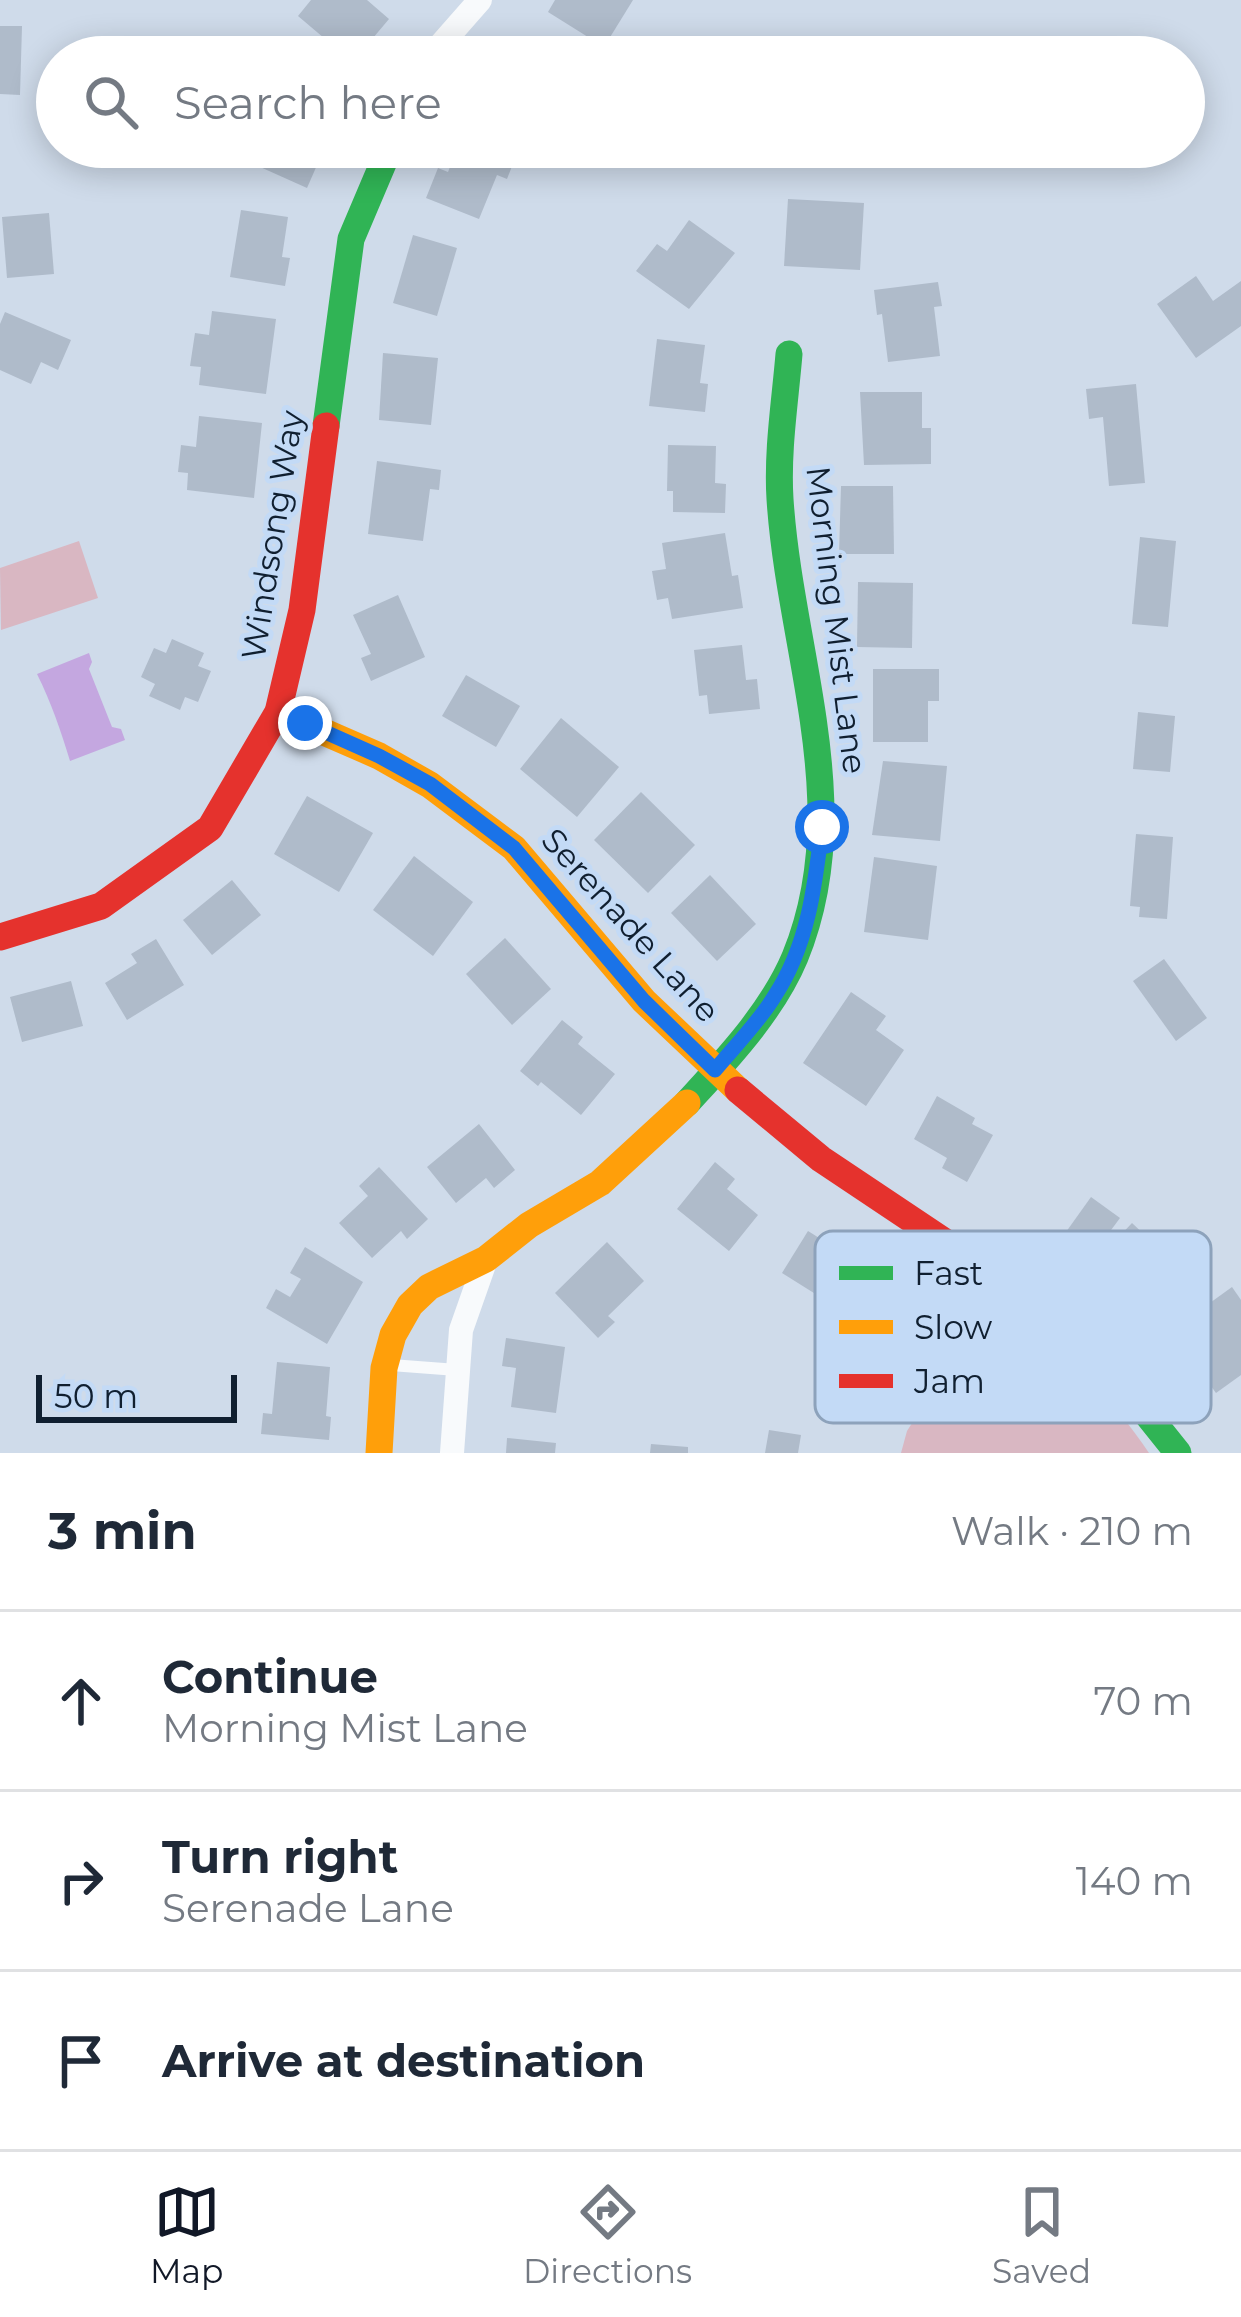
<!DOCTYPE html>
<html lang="en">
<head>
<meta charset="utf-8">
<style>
	body { margin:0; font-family:Montserrat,sans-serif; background:#f6f6f7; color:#1f2937 }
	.scale { position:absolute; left:36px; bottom:30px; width:201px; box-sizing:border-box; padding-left:12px; border:6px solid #101f30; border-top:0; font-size:33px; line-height:42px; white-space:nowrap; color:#101f30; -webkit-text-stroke:9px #c3daf6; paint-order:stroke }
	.stop { position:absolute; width:36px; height:36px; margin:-27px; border:9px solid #1a73e8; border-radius:50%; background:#fff }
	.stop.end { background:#1a73e8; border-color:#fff; box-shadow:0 3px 12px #0008 }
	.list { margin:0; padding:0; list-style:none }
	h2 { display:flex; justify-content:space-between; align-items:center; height:156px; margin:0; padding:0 48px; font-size:51px }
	h2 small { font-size:39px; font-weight:400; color:#747a83 }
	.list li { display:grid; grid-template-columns:78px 1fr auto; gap:36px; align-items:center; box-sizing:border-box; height:180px; padding:0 48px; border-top:3px solid #e0e1e3 }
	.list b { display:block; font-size:45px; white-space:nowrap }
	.list p { margin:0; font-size:39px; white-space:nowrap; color:#747a83 }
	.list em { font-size:39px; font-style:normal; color:#747a83 }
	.icon { flex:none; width:66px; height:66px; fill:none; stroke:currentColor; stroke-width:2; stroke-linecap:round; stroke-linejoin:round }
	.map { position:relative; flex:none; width:1241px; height:1453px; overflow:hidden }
	.search { position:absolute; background:#fff; box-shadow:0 6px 30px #0003; left:36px; right:36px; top:36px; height:132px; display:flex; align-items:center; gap:30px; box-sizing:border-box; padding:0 42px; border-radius:66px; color:#747a83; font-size:45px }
	.sheet { height:696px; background:#fff }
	nav { display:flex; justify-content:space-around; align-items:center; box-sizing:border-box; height:168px; border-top:3px solid #e0e1e3; background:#fff; font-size:33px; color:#747a83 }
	nav a { display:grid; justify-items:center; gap:6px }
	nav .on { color:#111827 }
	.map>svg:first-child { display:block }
</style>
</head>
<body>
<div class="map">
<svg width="1241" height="1453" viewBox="0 0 1241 1453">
	<rect width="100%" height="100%" fill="#cfdbea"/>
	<g fill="#d9b7c2">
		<path d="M79 541 98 598 1 630 0 568Z"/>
		<path d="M992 1298C1053 1345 1106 1388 1149 1453H901L907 1431Z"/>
	</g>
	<path fill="#c4a7e0" d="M89 653 92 662 89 669 112 727 121 729 125 740 70 761C61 731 51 702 37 674Z"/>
	<g fill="#afbbca">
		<path d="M311 0H367L389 19 357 57H330L337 49 298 16Z"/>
		<path d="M555 0H633L604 47 548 12Z"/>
		<path d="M0 26H22L20 95 0 94Z"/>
		<path d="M524 38 550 57H511Z"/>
		<path d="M254 147H325L307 188 247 161Z"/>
		<path d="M439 147H493L516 156 507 179 497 175 479 219 426 198 438 168 448 172 455 154Z"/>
		<path d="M788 199 864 203 860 270 784 266Z"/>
		<path d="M241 210 288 217 282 257 290 258 285 286 230 277Z"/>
		<path d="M49 213 54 274 7 278 2 217Z"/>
		<path d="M689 220 735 253 689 309 636 271 657 244 667 251Z"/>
		<path d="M413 235 457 248 437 316 393 303Z"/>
		<path d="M1196 276 1213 301 1241 281V326L1196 358 1157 304Z"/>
		<path d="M938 282 942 306 934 307 940 356 888 362 882 314 877 315 874 290Z"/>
		<path d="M212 311 276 319 266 394 199 385 201 367 190 366 195 333 209 335Z"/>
		<path d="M5 312 71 340 58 370 41 362 31 384 0 370V324Z"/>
		<path d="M657 339 705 345 700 383 708 384 705 412 649 406Z"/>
		<path d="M383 353 438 358 431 425 379 420Z"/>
		<path d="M1136 384 1145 483 1109 486 1103 417 1089 419 1086 389Z"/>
		<path d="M860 392H922V428H931V464L864 465Z"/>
		<path d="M199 416 262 423 254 498 187 490 188 473 178 472 181 445 196 447Z"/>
		<path d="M668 445 716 446 715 483 726 484 725 513 673 512V491H667Z"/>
		<path d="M377 461 441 470 439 490 430 489 423 541 368 534Z"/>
		<path d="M841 486H893L894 554H839Z"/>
		<path d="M725 533 732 576 738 575 743 608 672 619 668 598 657 600 652 571 666 569 662 543Z"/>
		<path d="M1140 537 1176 541 1168 627 1132 624Z"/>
		<path d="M858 582 913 583 912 648 857 647Z"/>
		<path d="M398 595 425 657 371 681 361 658 371 654 353 615Z"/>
		<path d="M172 639 204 653 198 666 211 671 198 702 185 697 180 710 149 696 155 684 141 677 154 648 166 653Z"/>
		<path d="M742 645 746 680 757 679 760 709 709 714 707 695 699 696 694 650Z"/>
		<path d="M873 669H939V701H928V742H873Z"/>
		<path d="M466 675 520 706 496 747 442 716Z"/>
		<path d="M1138 712 1175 716 1170 772 1133 769Z"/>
		<path d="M561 718 619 767 577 817 520 769Z"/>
		<path d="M883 761 947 766 940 841 872 835Z"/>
		<path d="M641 792 695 845 648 893 594 840Z"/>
		<path d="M307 796 373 833 339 892 274 854Z"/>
		<path d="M1136 834 1173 837 1167 919 1139 917 1140 907 1130 906Z"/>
		<path d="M414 856 473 902 433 956 373 910Z"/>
		<path d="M874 857 937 866 928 940 864 932Z"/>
		<path d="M710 875 756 924 717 961 671 913Z"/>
		<path d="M232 880 261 915 212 955 183 920Z"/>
		<path d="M505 938 551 989 512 1025 466 974Z"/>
		<path d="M156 939 184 985 127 1020 105 983 137 963 131 954Z"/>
		<path d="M1164 959 1207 1018 1176 1041 1133 981Z"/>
		<path d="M71 981 83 1026 22 1042 10 997Z"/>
		<path d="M851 992 886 1016 876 1030 904 1050 866 1106 803 1063Z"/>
		<path d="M562 1020 583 1037 578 1044 615 1074 581 1115 541 1082 538 1086 520 1071Z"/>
		<path d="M937 1096 975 1118 972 1124 993 1135 967 1182 942 1168 947 1158 914 1139Z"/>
		<path d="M479 1124 515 1170 494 1188 486 1178 456 1203 427 1167Z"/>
		<path d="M715 1162 735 1179 727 1189 758 1215 729 1251 677 1209Z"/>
		<path d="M379 1167 428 1219 407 1239 401 1231 372 1258 339 1223 368 1196 359 1186Z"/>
		<path d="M1091 1197 1120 1218 1094 1253 1066 1232Z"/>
		<path d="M1132 1223 1169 1258 1175 1252 1190 1266 1147 1313 1094 1263Z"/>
		<path d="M808 1231 867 1268 841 1310 782 1273Z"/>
		<path d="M607 1242 644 1281 608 1316 615 1322 598 1338 555 1293Z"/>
		<path d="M305 1247 363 1282 327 1344 266 1308 276 1289 290 1297 301 1279 290 1273Z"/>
		<path d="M1232 1287 1241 1300V1375L1216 1393 1171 1331Z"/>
		<path d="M506 1338 565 1347 556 1413 511 1407 516 1368 502 1366Z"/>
		<path d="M277 1362 330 1367 326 1416 331 1417 329 1440 261 1434 263 1413 272 1414Z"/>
		<path d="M769 1430 801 1435 798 1453H765Z"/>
		<path d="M507 1438 556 1443 555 1453H506Z"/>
		<path d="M651 1444 688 1447V1453H650Z"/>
	</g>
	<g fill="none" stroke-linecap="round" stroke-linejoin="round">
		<path stroke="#f8fafc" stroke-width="12" d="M391 1365 457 1370"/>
		<g stroke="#f8fafc" stroke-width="24">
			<path d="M430 57 480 0"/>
			<path d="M452 1453 461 1330 486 1259"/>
		</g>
		<g stroke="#30b455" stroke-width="27">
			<path d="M326 426 351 239 390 147"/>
			<path d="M687 1103C726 1060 772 1012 795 957 857 806 790 653 780 499 777 451 785 402 789 354"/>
			<path d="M1057 1321 1098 1353 1178 1453"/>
		</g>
		<g stroke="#ff9f0a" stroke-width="27">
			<path d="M278 712 379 756 430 785 514 848 644 1001 738 1090"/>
			<path d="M379 1453 384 1368 393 1335 410 1305 429 1287 486 1259 529 1225 600 1183 687 1103"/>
		</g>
		<g stroke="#e5322d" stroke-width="27">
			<path d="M0 937 101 906 210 828 278 712 302 610 326 426"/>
			<path d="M738 1090 821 1159 1014 1288 1057 1321"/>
		</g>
	</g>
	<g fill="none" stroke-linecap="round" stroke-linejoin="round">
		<path stroke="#1a73e8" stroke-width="15" d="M305 723 379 756 430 784 514 848 644 1001 715 1070C735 1046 758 1023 774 997 808 946 815 886 822 827"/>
	</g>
	<g text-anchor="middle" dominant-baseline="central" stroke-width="10" stroke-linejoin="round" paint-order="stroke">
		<g font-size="33" fill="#101f30" stroke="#c3daf6">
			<text transform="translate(272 535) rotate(-81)">Windsong Way</text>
			<text transform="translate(837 620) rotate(83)">Morning Mist Lane</text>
			<text transform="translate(631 925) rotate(48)">Serenade Lane</text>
		</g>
	</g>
	<rect x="815" y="1231" width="396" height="192" rx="18" fill="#c3daf6" stroke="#8da2bb" stroke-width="3"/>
	<rect x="839" y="1266" width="54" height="14" fill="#30b455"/>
	<rect x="839" y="1320" width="54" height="14" fill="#ff9f0a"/>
	<rect x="839" y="1374" width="54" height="14" fill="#e5322d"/>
	<g font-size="33" fill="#101f30">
		<text x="914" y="1285">Fast</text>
		<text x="914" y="1339">Slow</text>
		<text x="914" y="1393">Jam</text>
	</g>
</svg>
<div class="scale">50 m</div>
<div class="stop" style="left:822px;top:827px"></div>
<div class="stop end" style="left:305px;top:723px"></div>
<div class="search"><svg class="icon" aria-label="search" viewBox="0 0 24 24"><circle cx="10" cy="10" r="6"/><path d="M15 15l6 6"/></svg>Search here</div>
</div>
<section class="sheet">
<h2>3 min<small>Walk · 210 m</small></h2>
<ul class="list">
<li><svg class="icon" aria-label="ahead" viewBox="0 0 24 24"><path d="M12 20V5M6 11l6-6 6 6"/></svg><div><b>Continue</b><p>Morning Mist Lane</p></div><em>70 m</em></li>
<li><svg class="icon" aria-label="right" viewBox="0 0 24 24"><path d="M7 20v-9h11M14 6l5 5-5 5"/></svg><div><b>Turn right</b><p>Serenade Lane</p></div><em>140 m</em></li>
<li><svg class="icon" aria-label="arrive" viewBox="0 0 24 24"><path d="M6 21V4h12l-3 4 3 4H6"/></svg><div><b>Arrive at destination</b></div></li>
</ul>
</section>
<nav>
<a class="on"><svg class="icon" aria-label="map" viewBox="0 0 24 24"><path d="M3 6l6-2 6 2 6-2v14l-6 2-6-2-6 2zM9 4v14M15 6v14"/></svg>Map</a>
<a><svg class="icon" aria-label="directions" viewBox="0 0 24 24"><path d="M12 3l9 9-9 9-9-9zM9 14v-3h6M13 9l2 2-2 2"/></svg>Directions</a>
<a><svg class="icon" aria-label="saved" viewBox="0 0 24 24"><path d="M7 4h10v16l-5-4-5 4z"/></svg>Saved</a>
</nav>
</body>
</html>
